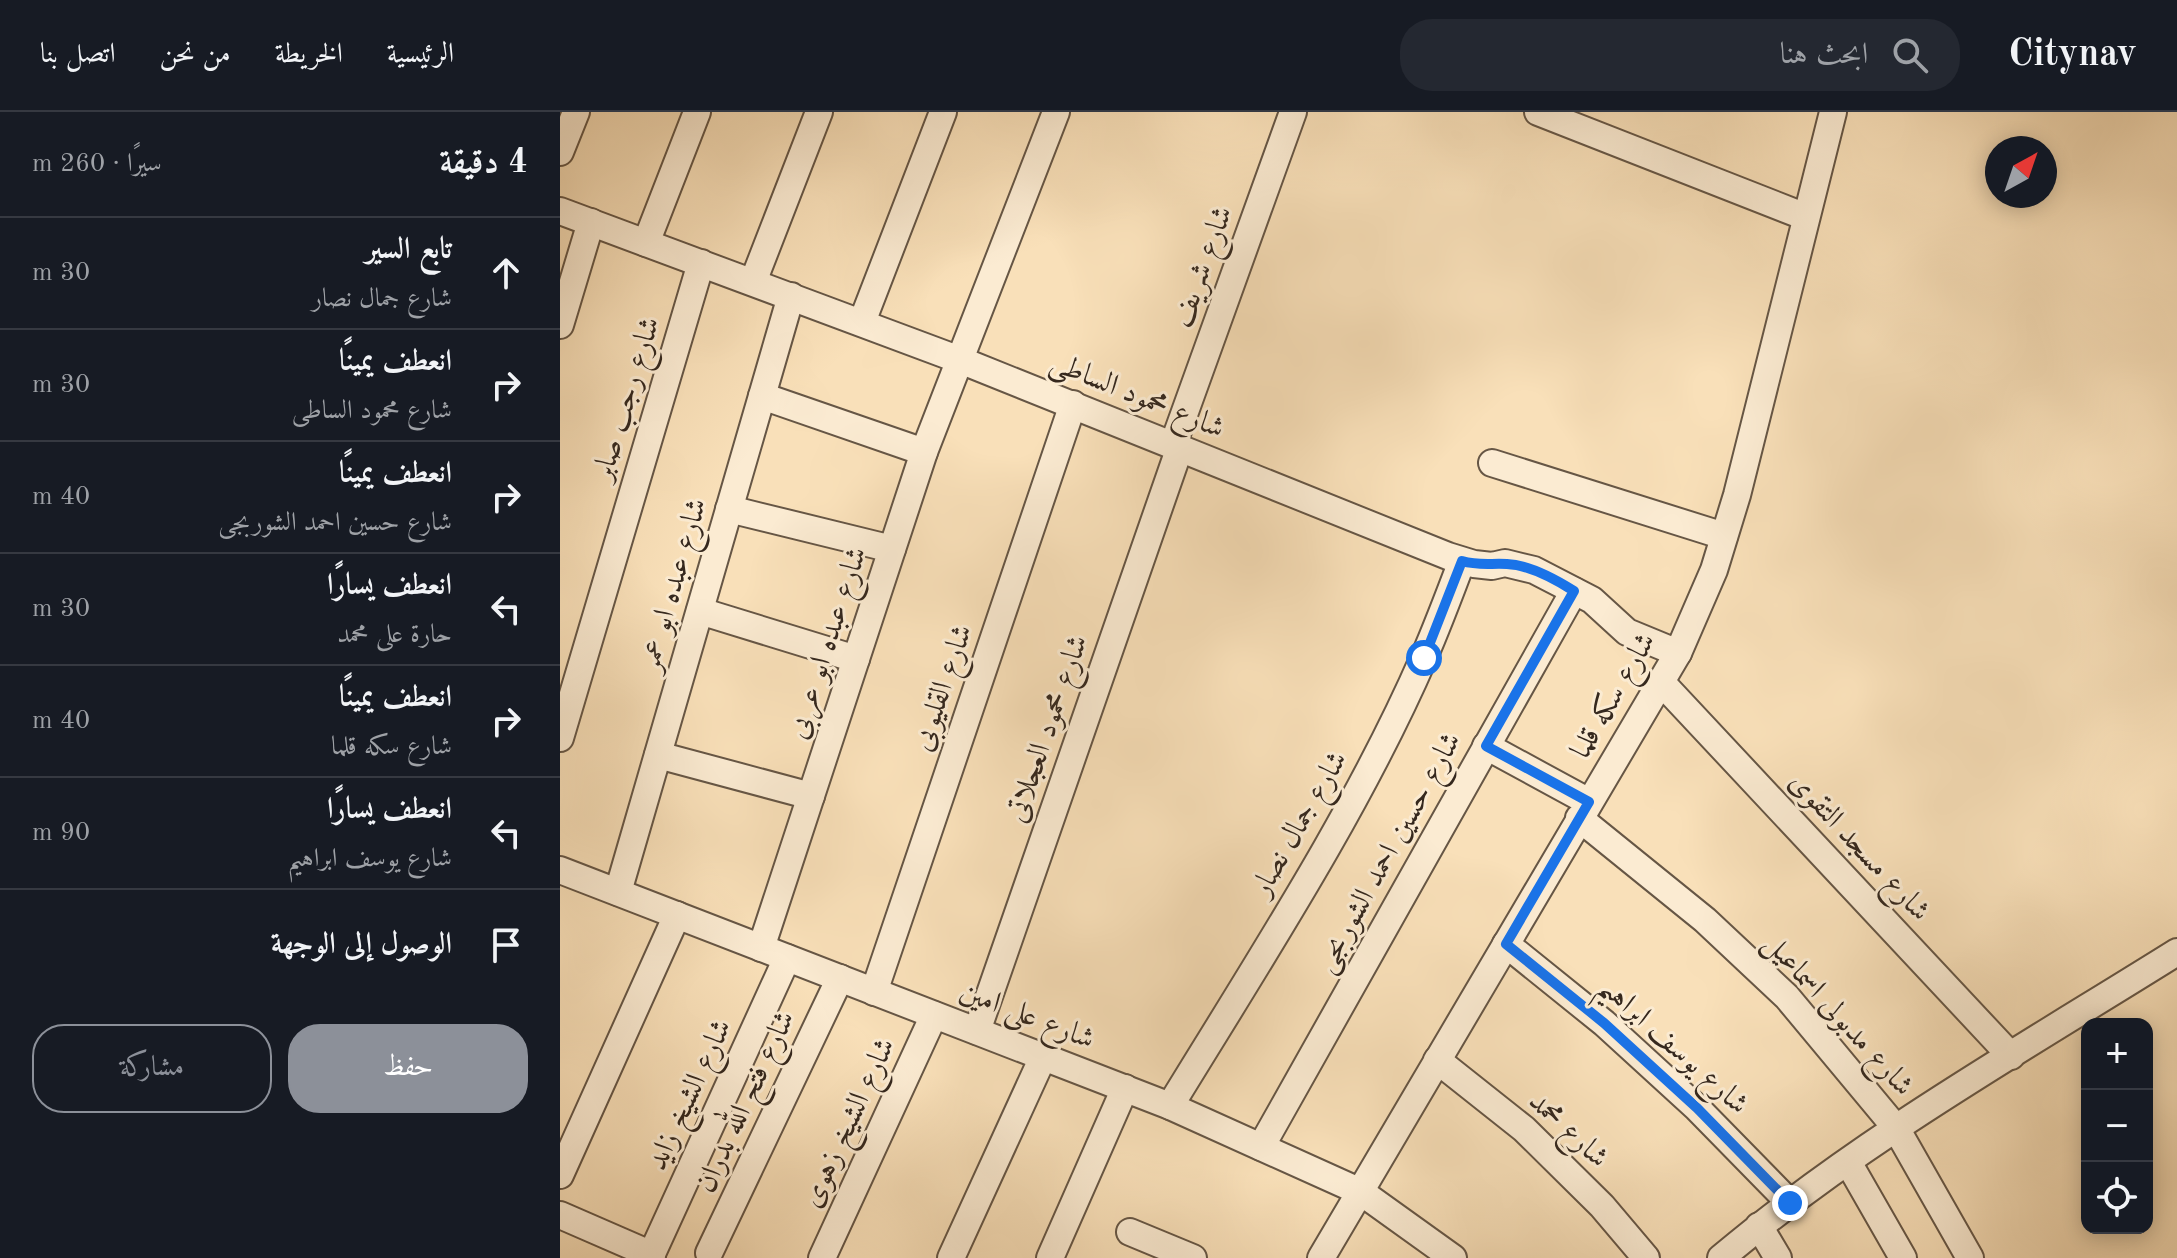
<!DOCTYPE html>
<html lang="ar">
<head>
<meta charset="utf-8">
<style>
	body { margin:0; font-family:"Old Standard TT",Amiri,serif; background:#242831; color:#f1f3f6; direction:rtl }
	.controls { position:absolute; right:24px; bottom:24px; display:grid; overflow:hidden; border-radius:16px; box-shadow:0 4px 20px #0003 }
	.controls button { width:72px; height:72px; display:grid; place-items:center; padding:0; border:0; border-bottom:2px solid #363941; background:#171b24; color:#f1f3f6; font:40px sans-serif }
	.compass { position:absolute; left:1425px; top:24px; width:72px; height:72px; border-radius:50%; background:#171b24; box-shadow:0 4px 20px #0003; rotate:40deg }
	.stop { position:absolute; width:24px; height:24px; margin:-18px; border:6px solid #1a73e8; border-radius:50%; background:#fff }
	.stop.end { background:#1a73e8; border-color:#fff; box-shadow:0 2px 8px #0008 }
	.list { margin:0; padding:0; list-style:none }
	h2 { display:flex; justify-content:space-between; align-items:center; height:104px; margin:0; padding:0 32px; font-size:34px }
	h2 small { font-size:26px; font-weight:400; color:#9ea1a6 }
	.list li { display:grid; grid-template-columns:52px 1fr auto; gap:24px; align-items:center; box-sizing:border-box; height:112px; padding:0 32px; border-top:2px solid #363941 }
	.list b { display:block; font-size:30px; white-space:nowrap }
	.list p { margin:0; font-size:26px; white-space:nowrap; color:#9ea1a6 }
	.list em { font-size:26px; font-style:normal; color:#9ea1a6 }
	.actions { display:flex; gap:16px; padding:24px 32px }
	.actions a { flex:1; padding:18px 0; border:2px solid #8c9099; border-radius:32px; text-align:center; font-size:28px; color:#8c9099 }
	.actions .main { background:#8c9099; color:#fff }
	.icon { flex:none; width:44px; height:44px; fill:none; stroke:currentColor; stroke-width:2; stroke-linecap:round; stroke-linejoin:round }
	.map { position:relative; flex:none; width:1617px; height:1146px; overflow:hidden; direction:ltr }
	header { display:flex; align-items:center; gap:48px; box-sizing:border-box; height:112px; padding:0 40px; background:#171b24; border-bottom:2px solid #363941 }
	header strong { font-size:38px }
	nav { display:flex; gap:44px; margin-inline-start:auto; font-size:28px }
	.search { width:560px; height:72px; background:#242831; display:flex; align-items:center; gap:20px; box-sizing:border-box; padding:0 28px; border-radius:32px; color:#9ea1a6; font-size:30px }
	main { display:flex }
	aside { flex:1; background:#171b24 }
	.map>svg:first-child { display:block }
</style>
</head>
<body>
<header>
<strong>Citynav</strong>
<div class="search"><svg class="icon" aria-label="search" viewBox="0 0 24 24"><circle cx="10" cy="10" r="6"/><path d="M15 15l6 6"/></svg>ابحث هنا</div>
<nav><a>الرئيسية</a><a>الخريطة</a><a>من نحن</a><a>اتصل بنا</a></nav>
</header>
<main>
<div class="map">
<svg width="1617" height="1146" viewBox="0 0 1617 1146">
	<rect width="100%" height="100%" fill="#f9e0b9"/>
	<filter id="stains"><feTurbulence type="fractalNoise" baseFrequency=".0025" numOctaves="4"/><feColorMatrix values="0 0 0 0 .2 0 0 0 0 .09 0 0 0 0 .02 0 0 0 .5 -.17"/></filter>
	<radialGradient id="worn" r=".72"><stop offset=".6" stop-color="#630" stop-opacity="0"/><stop offset="1" stop-color="#630" stop-opacity=".3"/></radialGradient>
	<g fill="none" stroke-linecap="round" stroke-linejoin="round">
		<defs>
			<g id="minor">
				<path d="M978 0 1246 105"/>
				<path d="M0 40 16 0"/>
				<path d="M0 99 400 248 888 444 914 452 932 454 945 451 974 458 1032 488 1067 520 1118 541"/>
				<path d="M86 131 137 0"/>
				<path d="M193 170 259 0"/>
				<path d="M302 210 383 0"/>
				<path d="M0 213 31 110"/>
				<path d="M202 284 364 340"/>
				<path d="M613 333 733 0"/>
				<path d="M932 351 1164 424"/>
				<path d="M169 397 332 437"/>
				<path d="M140 499 296 547"/>
				<path d="M1101 570 1451 944"/>
				<path d="M0 626 141 151"/>
				<path d="M926 634 1029 690"/>
				<path d="M98 643 251 684"/>
				<path d="M1019 706 1145 808 1227 885 1336 1016 1410 1146"/>
				<path d="M0 758 610 994 801 1080 893 1146"/>
				<path d="M58 780 231 184"/>
				<path d="M946 832 1044 911 1137 996 1230 1091"/>
				<path d="M201 836 364 340 496 0"/>
				<path d="M314 880 513 292"/>
				<path d="M417 919 620 335"/>
				<path d="M877 948 964 1017 1042 1094 1086 1146"/>
				<path d="M610 994C698 850 797 699 864 545 878 513 890 481 902 449"/>
				<path d="M701 1035 1014 479"/>
				<path d="M1288 1050 1343 1146"/>
				<path d="M0 1063 117 803"/>
				<path d="M0 1103 92 1143"/>
				<path d="M1199 1114 1218 1146"/>
				<path d="M570 1120 633 1146"/>
				<path d="M149 1141 280 866"/>
				<path d="M90 1146 227 846"/>
				<path d="M262 1146 374 903"/>
				<path d="M391 1146 483 945"/>
				<path d="M490 1146 565 976"/>
				<path d="M761 1146 1118 541 1154 458 1177 383 1273 0"/>
				<path d="M1161 1146C1301 1028 1462 937 1617 840"/>
			</g>
		</defs>
		<use href="#minor" stroke="#665645" stroke-width="30"/>
		<use href="#minor" stroke="#fbebd2" stroke-width="26"/>
	</g>
	<g fill="none" stroke-linecap="round" stroke-linejoin="round">
		<path stroke="#1a73e8" stroke-width="10" d="M864 546 902 449C919 454 931 451 947 452 970 453 995 467 1014 479L926 634 1029 690 946 832 1044 911 1137 996 1230 1091"/>
	</g>
	<g text-anchor="middle" dominant-baseline="central" stroke-width="6" stroke-linejoin="round" paint-order="stroke">
		<g font-size="30" fill="#35281e" stroke="#fbebd2">
			<text transform="translate(643 155) rotate(-70)">شارع شريف</text>
			<text transform="translate(577 284) rotate(22)">شارع محمود الساطى</text>
			<text transform="translate(67 287) rotate(-73)">شارع رجب صابر</text>
			<text transform="translate(114 473) rotate(-74)">شارع عبده ابو عمر</text>
			<text transform="translate(268 531) rotate(-72)">شارع عبده ابو عربى</text>
			<text transform="translate(383 576) rotate(-71)">شارع القليوبى</text>
			<text transform="translate(1054 584) rotate(-60)">شارع سكه قلما</text>
			<text transform="translate(488 617) rotate(-71)">شارع محمود العجلاتى</text>
			<text transform="translate(740 712) rotate(-60)">شارع جمال نصار</text>
			<text transform="translate(1299 735) rotate(47)">شارع مسجد التقوى</text>
			<text transform="translate(829 741) rotate(-61)">شارع حسين احمد الشوربجى</text>
			<text transform="translate(1278 903) rotate(48)">شارع مدبولى اسماعيل</text>
			<text transform="translate(467 904) rotate(21)">شارع على امين</text>
			<text transform="translate(1113 934) rotate(42)">شارع يوسف ابراهيم</text>
			<text transform="translate(130 983) rotate(-65)">شارع الشيخ زايد</text>
			<text transform="translate(186 990) rotate(-65)">شارع فتح الله بدران</text>
			<text transform="translate(289 1011) rotate(-65)">شارع الشيخ زهوى</text>
			<text transform="translate(1008 1018) rotate(43)">شارع محمد</text>
		</g>
	</g>
	<rect width="100%" height="100%" filter="url(#stains)"/>
	<rect width="100%" height="100%" fill="url(#worn)"/>
</svg>
<div class="controls">
<button>+</button>
<button>−</button>
<button><svg class="icon" aria-label="locate" viewBox="0 0 24 24"><circle cx="12" cy="12" r="6"/><path d="M12 2v4M12 18v4M2 12h4M18 12h4"/></svg></button>
</div>
<svg class="compass" viewBox="-18 -18 36 36"><path d="M0-13l5 13h-10z" fill="#e53935"/><path d="M0 13l5-13h-10z" fill="#9ea1a6"/></svg>
<div class="stop" style="left:864px;top:546px"></div>
<div class="stop end" style="left:1230px;top:1091px"></div>
</div>
<aside>
<h2>4 دقيقة<small>سيرًا · 260 m</small></h2>
<ul class="list">
<li><svg class="icon" aria-label="ahead" viewBox="0 0 24 24"><path d="M12 20V5M6 11l6-6 6 6"/></svg><div><b>تابع السير</b><p>شارع جمال نصار</p></div><em>30 m</em></li>
<li><svg class="icon" aria-label="right" viewBox="0 0 24 24"><path d="M7 20v-9h11M14 6l5 5-5 5"/></svg><div><b>انعطف يمينًا</b><p>شارع محمود الساطى</p></div><em>30 m</em></li>
<li><svg class="icon" aria-label="right" viewBox="0 0 24 24"><path d="M7 20v-9h11M14 6l5 5-5 5"/></svg><div><b>انعطف يمينًا</b><p>شارع حسين احمد الشوربجى</p></div><em>40 m</em></li>
<li><svg class="icon" aria-label="left" viewBox="0 0 24 24"><path d="M17 20v-9H6M10 6l-5 5 5 5"/></svg><div><b>انعطف يسارًا</b><p>حارة على محمد</p></div><em>30 m</em></li>
<li><svg class="icon" aria-label="right" viewBox="0 0 24 24"><path d="M7 20v-9h11M14 6l5 5-5 5"/></svg><div><b>انعطف يمينًا</b><p>شارع سكه قلما</p></div><em>40 m</em></li>
<li><svg class="icon" aria-label="left" viewBox="0 0 24 24"><path d="M17 20v-9H6M10 6l-5 5 5 5"/></svg><div><b>انعطف يسارًا</b><p>شارع يوسف ابراهيم</p></div><em>90 m</em></li>
<li><svg class="icon" aria-label="arrive" viewBox="0 0 24 24"><path d="M6 21V4h12l-3 4 3 4H6"/></svg><div><b>الوصول إلى الوجهة</b></div></li>
</ul>
<div class="actions"><a class="main">حفظ</a><a>مشاركة</a></div>
</aside>
</main>
</body>
</html>
